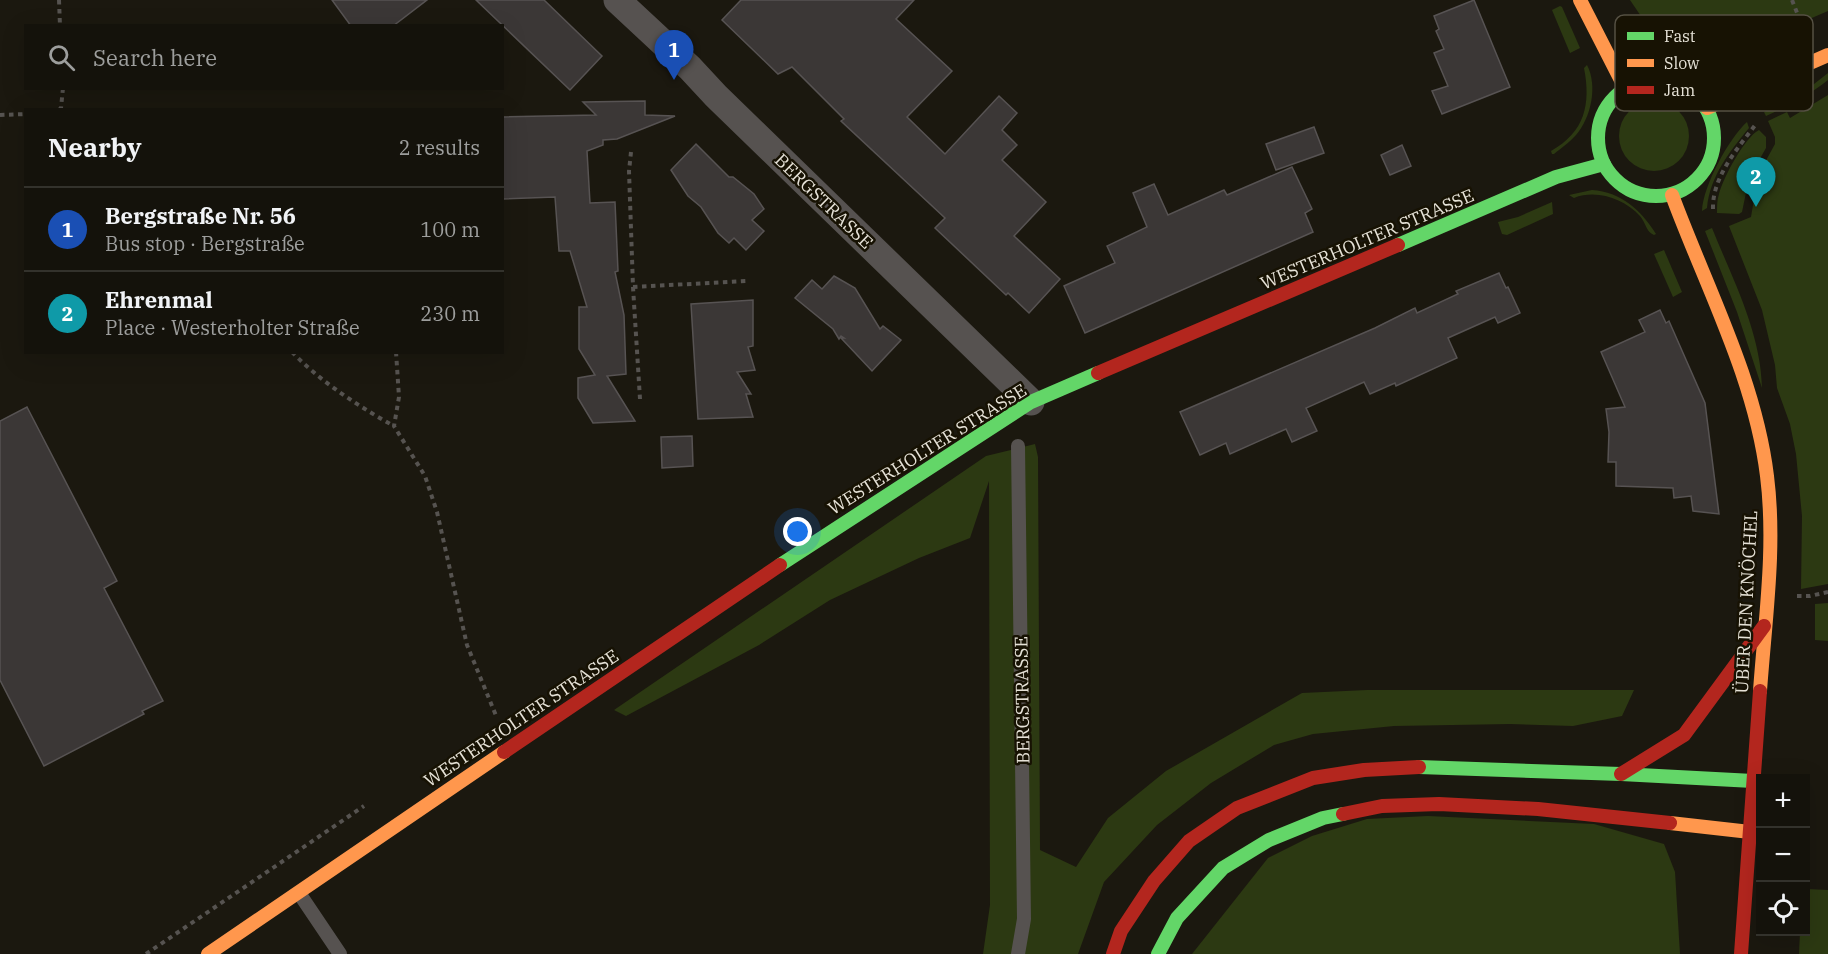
<!DOCTYPE html>
<html lang="en">
<head>
<meta charset="utf-8">
<style>
	body { margin:0; font-family:"IBM Plex Serif",serif; background:#1d1b14; color:#f1f3f6 }
	.controls { position:absolute; right:18px; bottom:18px; display:grid; overflow:hidden; border-radius:0px; box-shadow:0 6px 24px #0002 }
	.controls button { width:54px; height:54px; display:grid; place-items:center; padding:0; border:0; border-bottom:2px solid #33322c; background:#14120b; color:#f1f3f6; font:30px sans-serif }
	.you { position:absolute; left:798px; top:532px; width:21px; height:21px; margin:-15px; border:4px solid #fff; border-radius:50%; background:#1a73e8; box-shadow:0 0 0 9px #1a73e833 }
	.badge { display:grid; place-items:center; width:39px; height:39px; border-radius:50%; background:#0b8043; color:#fff; font-size:20px; font-weight:700 }
	.pin { position:absolute; translate:-50% -50px; filter:drop-shadow(0 2px 3px #0008) }
	.pin::after { content:''; position:absolute; top:32px; width:21px; height:18px; background:inherit; clip-path:polygon(0 0,100% 0,50% 100%) }
	.list { margin:0; padding:0; list-style:none }
	h2 { display:flex; justify-content:space-between; align-items:center; height:78px; margin:0; padding:0 24px; font-size:26px }
	h2 small { font-size:20px; font-weight:400; color:#9d9e9d }
	.list li { display:grid; grid-template-columns:39px 1fr auto; gap:18px; align-items:center; box-sizing:border-box; height:84px; padding:0 24px; border-top:2px solid #33322c }
	.list b { display:block; font-size:22px; white-space:nowrap }
	.list p { margin:0; font-size:20px; white-space:nowrap; color:#9d9e9d }
	.list em { font-size:20px; font-style:normal; color:#9d9e9d }
	.icon { flex:none; width:33px; height:33px; fill:none; stroke:currentColor; stroke-width:2; stroke-linecap:round; stroke-linejoin:round }
	.map { position:relative; flex:none; width:1828px; height:954px; overflow:hidden }
	.search { position:absolute; background:#14120b; box-shadow:0 6px 24px #0002; left:24px; top:24px; width:480px; height:66px; display:flex; align-items:center; gap:15px; box-sizing:border-box; padding:0 21px; border-radius:0px; color:#9d9e9d; font-size:22px }
	.panel { position:absolute; background:#14120b; box-shadow:0 6px 24px #0002; left:24px; top:108px; width:480px; height:246px; border-radius:0px }
	.map>svg:first-child { display:block }
</style>
</head>
<body>
<div class="map">
<svg width="1828" height="954" viewBox="0 0 1828 954">
	<rect width="100%" height="100%" fill="#1b180f"/>
	<g fill="#2c3912">
		<path d="M1630 0H1828V11L1758 41 1716 53H1707L1670 43 1657 35 1651 31Z"/>
		<path d="M1560 6 1562 7 1580 48 1570 53 1552 10Z"/>
		<path d="M1587 65C1598 86 1591 118 1576 135 1569 143 1561 148 1554 154H1552L1551 151C1585 132 1591 104 1584 68Z"/>
		<path d="M1828 73V80C1808 96 1788 106 1766 116L1764 112 1800 95Z"/>
		<path d="M1828 95V584L1801 589 1802 516 1796 454 1790 424 1777 388 1775 365 1762 310 1729 226 1751 217 1758 175 1775 144V137L1768 121 1787 112 1790 118Z"/>
		<circle cx="1654" cy="136" r="35"/>
		<path d="M1747 122 1749 128C1730 151 1710 176 1707 208L1702 211C1703 186 1729 138 1747 122Z"/>
		<path d="M1759 130 1766 137V148L1749 178 1742 212 1739 214 1717 213C1717 206 1717 200 1719 194 1723 178 1745 137 1759 130Z"/>
		<path d="M1592 190C1621 192 1641 210 1656 234L1654 235C1646 232 1646 223 1640 216 1624 199 1597 189 1574 198L1569 195Z"/>
		<path d="M1552 202 1553 214 1507 235 1502 234 1498 222 1518 217Z"/>
		<path d="M1712 228C1732 278 1761 332 1762 388L1737 312 1705 231Z"/>
		<path d="M1664 250 1682 292 1673 297 1654 254Z"/>
		<path d="M1035 444 1038 457 1040 850 1076 867 1108 818 1166 771 1302 693 1367 690H1634L1622 716 1573 726 1510 724 1394 726 1313 734 1274 745 1211 783 1157 825 1104 882 1078 954H983L990 905 989 481 970 538 919 558 830 600 759 645 626 716 614 710 986 456Z"/>
		<path d="M1828 603V641L1815 640V604Z"/>
		<path d="M1428 816 1594 824 1664 844 1675 872 1680 954H1192L1268 858 1312 836 1367 819Z"/>
		<path d="M1806 889 1828 890V954H1799L1800 932H1806Z"/>
	</g>
	<g fill="#3b3736" stroke="#575353" stroke-width="1.5">
		<path d="M332 0H427L393 26H351Z"/>
		<path d="M476 0H544L602 56 570 90Z"/>
		<path d="M741 0H914L896 19 952 71 907 117 945 154 999 96 1017 113 1002 130 1017 145 1002 160 1046 202 1014 236 1060 279 1029 313 1008 293 1006 295 935 228 945 218 841 121 844 119 792 67 778 74 722 20Z"/>
		<path d="M1474 0 1510 87 1442 114 1432 91 1448 86 1434 53 1444 49 1436 31 1439 29 1434 16Z"/>
		<path d="M645 101V115L675 116 617 139 603 140V145L587 151 590 203 615 202 618 271 615 272 624 315 626 374 607 376 635 421 593 423 578 398V378L595 375 579 349V307H587L570 251H559L555 197 502 199V117L596 115 583 102Z"/>
		<path d="M1314 127 1324 153 1276 170 1266 144Z"/>
		<path d="M696 144 729 177H733L754 194 764 209 752 220 764 231 746 250 734 238 729 243 718 233 701 207 688 196 671 170Z"/>
		<path d="M1402 145 1411 166 1390 175 1381 155Z"/>
		<path d="M1292 167 1312 209 1305 213 1313 232 1085 333 1064 286 1115 263 1107 246 1147 227 1133 193 1154 184 1168 215 1224 190 1227 195Z"/>
		<path d="M1499 273 1506 288 1508 287 1520 313 1498 323 1495 317 1448 338 1457 358 1396 386 1395 383 1370 394 1364 382 1306 408 1317 431 1292 442 1286 429 1230 454 1226 443 1200 455 1180 412 1375 328 1415 308 1417 313 1458 294 1456 291Z"/>
		<path d="M834 276 855 288 880 329 883 326 901 340 872 371 841 338H844L841 336 839 339 833 329 795 298 812 280 822 289Z"/>
		<path d="M753 300V346L748 347 755 370 737 372 751 394H746L753 417 698 419 691 304Z"/>
		<path d="M1660 310 1666 323 1669 321 1705 403 1719 514 1693 511 1691 496 1674 498 1673 488 1616 486V462H1608L1609 432 1606 409 1625 407 1601 352 1645 332 1639 320Z"/>
		<path d="M27 407 117 581 104 588 163 701 142 711 144 714 44 766 0 680V421Z"/>
		<path d="M692 436 693 466 662 468 661 437Z"/>
	</g>
	<g fill="none" stroke-linecap="round" stroke-linejoin="round">
		<g stroke="#565350" stroke-width="4" stroke-dasharray="4.5 4.5" stroke-linecap="butt">
			<path d="M59 0 60 26"/>
			<path d="M1792 0 1805 33"/>
			<path d="M59 110 61 108 63 88"/>
			<path d="M0 115 26 114"/>
			<path d="M631 152 629 171 633 287 640 399"/>
			<path d="M1713 209C1712 177 1738 148 1756 124"/>
			<path d="M633 287 746 281"/>
			<path d="M292 352C321 382 358 406 394 426"/>
			<path d="M396 352 399 397 394 426 425 476 437 512 467 645 497 718"/>
			<path d="M1797 596H1810L1828 592"/>
			<path d="M146 954 364 806"/>
		</g>
		<g stroke="#565250" stroke-width="14">
			<path d="M299 893 340 954"/>
			<path d="M1018 954 1024 919 1018 446"/>
		</g>
		<path stroke="#565250" stroke-width="27" d="M617 0 690 68 716 96 1031 402"/>
		<g stroke="#63d668" stroke-width="14">
			<circle cx="1656" cy="138" r="58"/>
			<path d="M1398 245 1556 177 1604 164"/>
			<path d="M780 565 1031 402 1098 373"/>
			<path d="M1419 767 1621 774 1753 781"/>
			<path d="M1158 954 1177 918 1223 868 1269 840 1323 818 1343 814"/>
		</g>
		<g stroke="#ff974d" stroke-width="14">
			<path d="M1580 0 1625 88"/>
			<path d="M1707 108 1828 55"/>
			<path d="M1672 195C1706 287 1755 378 1767 476 1776 547 1765 620 1760 691"/>
			<path d="M1670 823 1750 832"/>
			<path d="M208 954 504 752"/>
		</g>
		<g stroke="#b3261e" stroke-width="14">
			<path d="M1098 373 1398 245"/>
			<path d="M504 752 780 565"/>
			<path d="M1621 774 1684 735 1764 626"/>
			<path d="M1343 814 1382 806 1439 804 1538 809 1670 823"/>
			<path d="M1113 954 1121 931 1154 881 1189 841 1237 808 1313 778 1364 770 1419 767"/>
			<path d="M1741 954 1760 691"/>
		</g>
	</g>
	<g text-anchor="middle" dominant-baseline="central" stroke-width="5" stroke-linejoin="round" paint-order="stroke">
		<g font-size="18" fill="#e6e2d7" stroke="#171203">
			<text transform="translate(824 201) rotate(44)">BERGSTRASSE</text>
			<text transform="translate(1367 239) rotate(-23)">WESTERHOLTER STRASSE</text>
			<text transform="translate(927 449) rotate(-32)">WESTERHOLTER STRASSE</text>
			<text transform="translate(1746 602) rotate(-87)">ÜBER DEN KNÖCHEL</text>
			<text transform="translate(1022 700) rotate(-91)">BERGSTRASSE</text>
			<text transform="translate(521 718) rotate(-34)">WESTERHOLTER STRASSE</text>
		</g>
	</g>
	<rect x="1615" y="15" width="198" height="96" rx="9" fill="#171203" stroke="#555043" stroke-width="1.5"/>
	<rect x="1627" y="32" width="27" height="8" fill="#63d668"/>
	<rect x="1627" y="59" width="27" height="8" fill="#ff974d"/>
	<rect x="1627" y="86" width="27" height="8" fill="#b3261e"/>
	<g font-size="16" fill="#e6e2d7">
		<text x="1664" y="42">Fast</text>
		<text x="1664" y="69">Slow</text>
		<text x="1664" y="96">Jam</text>
	</g>
</svg>
<div class="controls">
<button>+</button>
<button>−</button>
<button><svg class="icon" aria-label="locate" viewBox="0 0 24 24"><circle cx="12" cy="12" r="6"/><path d="M12 2v4M12 18v4M2 12h4M18 12h4"/></svg></button>
</div>
<div class="you"></div>
<div class="pin badge" style="left:674px;top:80px;background:#1a4fb4">1</div>
<div class="pin badge" style="left:1756px;top:207px;background:#0f9aa8">2</div>
<div class="search"><svg class="icon" aria-label="search" viewBox="0 0 24 24"><circle cx="10" cy="10" r="6"/><path d="M15 15l6 6"/></svg>Search here</div>
<section class="panel">
<h2>Nearby<small>2 results</small></h2>
<ul class="list">
<li><span class="badge" style="background:#1a4fb4">1</span><div><b>Bergstraße Nr. 56</b><p>Bus stop · Bergstraße</p></div><em>100 m</em></li>
<li><span class="badge" style="background:#0f9aa8">2</span><div><b>Ehrenmal</b><p>Place · Westerholter Straße</p></div><em>230 m</em></li>
</ul>
</section>
</div>
</body>
</html>
